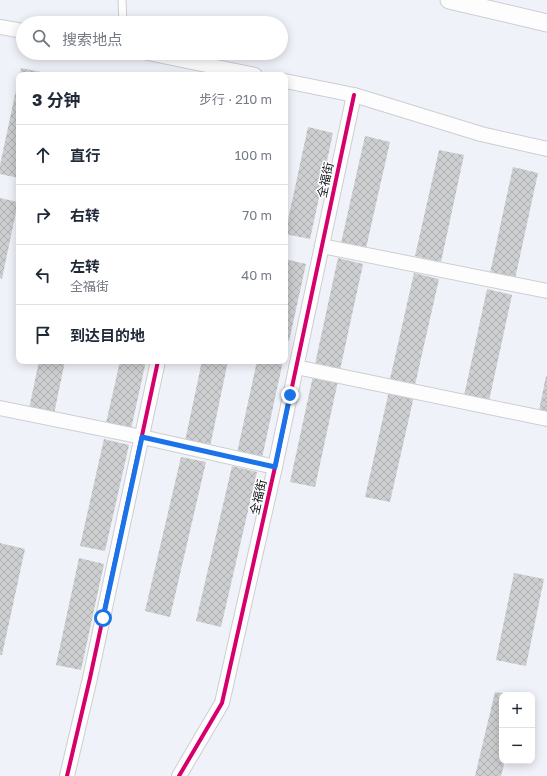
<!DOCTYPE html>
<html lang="zh">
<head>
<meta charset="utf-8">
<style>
	body { margin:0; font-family:"Golos Text","Noto Sans SC",sans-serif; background:#f2f2f3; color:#1f2937 }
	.controls { position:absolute; right:12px; bottom:12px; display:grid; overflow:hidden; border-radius:8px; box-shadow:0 2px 10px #0003 }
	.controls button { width:36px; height:36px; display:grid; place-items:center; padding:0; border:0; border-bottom:1px solid #e0e1e3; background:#fff; color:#1f2937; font:20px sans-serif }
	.stop { position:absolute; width:12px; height:12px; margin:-9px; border:3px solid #1a73e8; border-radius:50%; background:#fff }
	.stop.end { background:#1a73e8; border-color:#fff; box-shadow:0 1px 4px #0008 }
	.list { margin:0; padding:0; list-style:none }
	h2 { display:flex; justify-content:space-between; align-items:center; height:52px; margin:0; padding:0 16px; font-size:17px }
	h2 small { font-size:13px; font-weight:400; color:#747a83 }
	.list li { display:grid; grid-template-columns:26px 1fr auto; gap:12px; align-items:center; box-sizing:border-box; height:60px; padding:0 16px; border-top:1px solid #e0e1e3 }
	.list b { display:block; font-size:15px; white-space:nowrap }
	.list p { margin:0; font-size:13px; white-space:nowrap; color:#747a83 }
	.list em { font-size:13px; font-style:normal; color:#747a83 }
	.icon { flex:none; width:22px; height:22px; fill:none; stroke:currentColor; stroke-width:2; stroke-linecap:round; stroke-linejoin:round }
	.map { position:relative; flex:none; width:547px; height:776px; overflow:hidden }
	.search { position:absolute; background:#fff; box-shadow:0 2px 10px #0003; left:16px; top:16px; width:272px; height:44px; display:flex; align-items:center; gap:10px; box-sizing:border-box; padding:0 14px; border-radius:22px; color:#747a83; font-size:15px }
	.panel { position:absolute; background:#fff; box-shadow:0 2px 10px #0003; left:16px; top:72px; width:272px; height:292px; border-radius:8px }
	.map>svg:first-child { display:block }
</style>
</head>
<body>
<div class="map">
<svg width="547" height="776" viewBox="0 0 547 776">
	<defs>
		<pattern id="building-cross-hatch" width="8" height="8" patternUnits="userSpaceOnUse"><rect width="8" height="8" fill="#ccced0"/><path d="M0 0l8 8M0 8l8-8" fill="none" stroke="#aeb0b2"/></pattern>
	</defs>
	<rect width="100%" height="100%" fill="#f0f2f9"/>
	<g fill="url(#building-cross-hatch)">
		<path d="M21 68 46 73V75H20Z"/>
		<path d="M18 81H19V178L0 174V165Z"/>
		<path d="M308 127 333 133 310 239 285 234Z"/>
		<path d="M365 136 390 142 366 248 341 243Z"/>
		<path d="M439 150 464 155 441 262 415 256Z"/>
		<path d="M513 167 538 173 515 279 490 273Z"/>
		<path d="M0 198 18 202 2 279 0 278Z"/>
		<path d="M338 258 363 264 340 370 315 364Z"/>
		<path d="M285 259 306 264 289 341 285 340Z"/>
		<path d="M414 273 439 279 415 385 390 379Z"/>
		<path d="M487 289 512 295 489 401 464 396Z"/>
		<path d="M39 361H65L54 414 29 409Z"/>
		<path d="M120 361H146L131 429 106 423Z"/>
		<path d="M202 361H228L210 447 185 441Z"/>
		<path d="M257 361H283L262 458 237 453Z"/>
		<path d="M313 376 338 381 315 487 290 482Z"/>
		<path d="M546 376H547V413L539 411Z"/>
		<path d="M389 391 414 396 390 502 365 497Z"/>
		<path d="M104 439 129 445 105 551 80 546Z"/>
		<path d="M181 457 206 462 170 617 145 611Z"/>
		<path d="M232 466 257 472 221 627 196 621Z"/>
		<path d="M0 543 25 549 2 655H0Z"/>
		<path d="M79 558 104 564 81 670 56 665Z"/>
		<path d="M514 573 544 579 526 666 496 660Z"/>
		<path d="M495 692 507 694 502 695V761H505L501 776H475Z"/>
	</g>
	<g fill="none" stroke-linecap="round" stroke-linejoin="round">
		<defs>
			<path id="service" d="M122 0 123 23"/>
			<g id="minor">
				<path d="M0 27 23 31"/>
				<path d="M148 53 255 75"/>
				<path d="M285 81 354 95 481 134 547 149"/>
				<path d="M322 246 547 291"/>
				<path d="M296 367 547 419"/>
				<path d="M0 408 142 437 275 467"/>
				<path d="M67 776 90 678 158 361"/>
				<path d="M179 776 222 703 275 467 354 95"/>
			</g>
			<path id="tertiary" d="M449 0 547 23"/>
		</defs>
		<use href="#service" stroke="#cdced3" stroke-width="9"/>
		<use href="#minor" stroke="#cdced3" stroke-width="16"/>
		<use href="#tertiary" stroke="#cdced3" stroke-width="19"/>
		<use href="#service" stroke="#fdfdfe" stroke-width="7"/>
		<use href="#minor" stroke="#fdfdfe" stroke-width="14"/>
		<use href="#tertiary" stroke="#fdfdfe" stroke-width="17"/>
		<defs>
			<g id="cycleway">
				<path d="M67 776 90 678 158 361"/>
				<path d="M179 776 222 703 275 467 354 95"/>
			</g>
		</defs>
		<use href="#cycleway" stroke="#fff" stroke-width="6"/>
		<use href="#cycleway" stroke="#d6006c" stroke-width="4"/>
	</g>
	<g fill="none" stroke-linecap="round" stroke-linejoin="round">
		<path stroke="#1a73e8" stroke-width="5" d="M103 618 142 437 275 467 290 395"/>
	</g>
	<g text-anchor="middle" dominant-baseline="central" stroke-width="3" stroke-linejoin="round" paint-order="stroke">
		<g font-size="12" fill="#121418" stroke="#fff">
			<text transform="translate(325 180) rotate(-78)">全福街</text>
			<text transform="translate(258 497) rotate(-77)">全福街</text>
		</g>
	</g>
</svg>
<div class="controls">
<button>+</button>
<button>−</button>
</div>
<div class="stop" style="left:103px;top:618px"></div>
<div class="stop end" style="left:290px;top:395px"></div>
<div class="search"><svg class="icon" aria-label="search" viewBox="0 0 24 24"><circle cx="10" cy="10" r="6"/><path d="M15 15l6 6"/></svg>搜索地点</div>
<section class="panel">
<h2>3 分钟<small>步行 · 210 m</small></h2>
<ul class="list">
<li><svg class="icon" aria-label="ahead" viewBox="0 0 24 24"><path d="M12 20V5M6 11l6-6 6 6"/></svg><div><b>直行</b></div><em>100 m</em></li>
<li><svg class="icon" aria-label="right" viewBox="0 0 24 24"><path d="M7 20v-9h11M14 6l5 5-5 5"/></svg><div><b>右转</b></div><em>70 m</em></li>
<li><svg class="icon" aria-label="left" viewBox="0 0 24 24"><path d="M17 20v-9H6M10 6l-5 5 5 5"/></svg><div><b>左转</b><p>全福街</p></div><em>40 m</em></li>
<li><svg class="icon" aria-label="arrive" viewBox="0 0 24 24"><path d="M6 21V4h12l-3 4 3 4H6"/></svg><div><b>到达目的地</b></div></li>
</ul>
</section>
</div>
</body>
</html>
